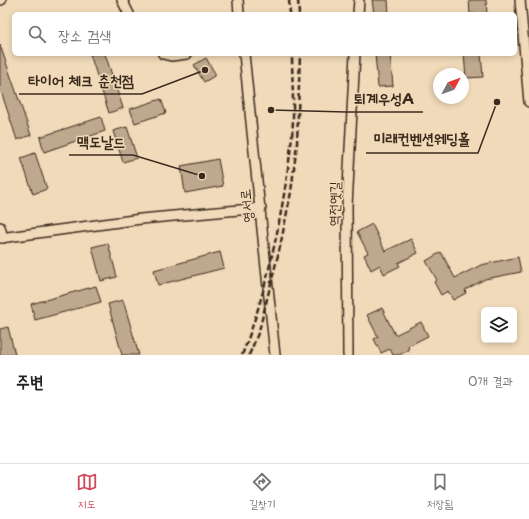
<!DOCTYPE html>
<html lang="ko">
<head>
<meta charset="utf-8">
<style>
	body { margin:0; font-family:"Playpen Sans","Poor Story",sans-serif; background:#f6f6f6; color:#222 }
	.controls { position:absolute; right:12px; bottom:12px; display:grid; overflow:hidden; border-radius:6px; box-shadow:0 2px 6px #0003 }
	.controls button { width:36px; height:36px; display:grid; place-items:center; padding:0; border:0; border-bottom:1px solid #e0e0e0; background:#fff; color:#222; font:20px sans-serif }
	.compass { position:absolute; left:433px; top:68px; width:36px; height:36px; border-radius:50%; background:#fff; box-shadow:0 2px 6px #0003; rotate:49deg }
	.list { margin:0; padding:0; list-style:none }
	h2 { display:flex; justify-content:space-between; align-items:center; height:52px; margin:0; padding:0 16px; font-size:17px }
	h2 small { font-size:13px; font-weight:400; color:#767676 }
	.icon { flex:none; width:22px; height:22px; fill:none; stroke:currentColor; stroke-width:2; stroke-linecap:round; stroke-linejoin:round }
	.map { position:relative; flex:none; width:529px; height:355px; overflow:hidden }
	.search { position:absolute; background:#fff; box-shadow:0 2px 6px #0003; left:12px; right:12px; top:12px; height:44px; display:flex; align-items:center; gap:10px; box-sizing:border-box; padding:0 14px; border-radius:6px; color:#767676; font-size:15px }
	.sheet { height:108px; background:#fff }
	nav { display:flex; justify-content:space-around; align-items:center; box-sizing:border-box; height:56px; border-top:1px solid #e0e0e0; background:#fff; font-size:11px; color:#767676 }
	nav a { display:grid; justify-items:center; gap:2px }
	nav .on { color:#d1495b }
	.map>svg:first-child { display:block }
</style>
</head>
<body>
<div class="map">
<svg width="529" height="355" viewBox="0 0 529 355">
	<rect width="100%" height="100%" fill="#f1dab9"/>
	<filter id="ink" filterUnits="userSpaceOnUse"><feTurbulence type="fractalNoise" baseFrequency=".025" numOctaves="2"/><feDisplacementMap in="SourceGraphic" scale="8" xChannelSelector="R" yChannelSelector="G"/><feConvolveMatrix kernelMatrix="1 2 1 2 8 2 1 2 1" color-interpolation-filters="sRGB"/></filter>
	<g filter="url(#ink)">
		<g fill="#bfa98e" stroke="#3b2a1e">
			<path d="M372 0H388L389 14H374Z"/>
			<path d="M469 0H486L487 14H470Z"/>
			<path d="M0 45 31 135 17 140 0 88Z"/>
			<path d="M90 54H105L123 108 109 113Z"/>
			<path d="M375 54H390L393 86 378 87Z"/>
			<path d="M464 54H481L483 77 466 78Z"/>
			<path d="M206 58 216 75 204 82 194 65Z"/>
			<path d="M161 99 166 113 135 123 130 109Z"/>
			<path d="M101 117 105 131 44 152 40 137Z"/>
			<path d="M127 127 137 158 123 162 113 131Z"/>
			<path d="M35 153 47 189 33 194 21 158Z"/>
			<path d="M218 159 223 186 185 193 181 166Z"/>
			<path d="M372 224 385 251 411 239 418 253 398 263 400 266 384 274 380 265 371 270 364 255 368 253 357 232Z"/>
			<path d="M108 243 117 277 101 281 92 247Z"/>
			<path d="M220 252 224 268 158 285 154 270Z"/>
			<path d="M441 252 455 278 481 265 518 257 521 272 485 279 465 290 466 293 453 300 448 291 441 295 434 282 437 280 426 261Z"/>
			<path d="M96 286 101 302 35 320 31 304Z"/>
			<path d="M123 300 139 355H122L108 304Z"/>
			<path d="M382 308 395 335 421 322 428 336 408 346 409 350 399 355H393L390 349 381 353 374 339 378 337 367 315Z"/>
			<path d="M8 327 15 355H0V329Z"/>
		</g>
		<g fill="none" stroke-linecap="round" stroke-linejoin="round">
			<defs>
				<g id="minor">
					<path d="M0 0H1"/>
					<path d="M122 0 129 14"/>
					<path d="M238 0 239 14"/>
					<path d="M520 0 529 102"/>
					<path d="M358 14 359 0"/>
					<path d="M163 54 171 56 187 54"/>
					<path d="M244 54 275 355"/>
					<path d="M0 227 3 238"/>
					<path d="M0 238 141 219 261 208"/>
					<path d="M348 355 347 206 355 54"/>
				</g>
			</defs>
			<use href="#minor" stroke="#3b2a1e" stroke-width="12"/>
			<use href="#minor" stroke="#f1dab9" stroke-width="9"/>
			<g stroke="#3b2a1e" stroke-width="2.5" stroke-dasharray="6 3" stroke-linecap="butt">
				<path d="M289 0 290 14"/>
				<path d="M298 0 299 14"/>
				<path d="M242 355C267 292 283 213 291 145 295 116 292 84 292 54"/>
				<path d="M249 355 259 331 280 247 291 192 297 144 300 54"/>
			</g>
		</g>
	</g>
	<g text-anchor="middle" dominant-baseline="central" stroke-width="3" stroke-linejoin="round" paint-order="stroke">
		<g font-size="14" fill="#3b2a1e" stroke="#f1dab9">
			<text transform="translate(334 204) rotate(-89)">역전옛길</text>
			<text transform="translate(246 206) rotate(-96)">영서로</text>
		</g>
	</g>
	<path fill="none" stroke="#3b2a1e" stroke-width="1.5" d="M205 70L142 94H19M271 110L346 112H423M497 102L478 153H366M202 176L133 155H69"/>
	<g fill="#3b2a1e" stroke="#f1dab9" stroke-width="1.5">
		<circle cx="205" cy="70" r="4"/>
		<circle cx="271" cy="110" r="4"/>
		<circle cx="497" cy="102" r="4"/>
		<circle cx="202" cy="176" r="4"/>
	</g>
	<g font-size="15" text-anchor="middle" font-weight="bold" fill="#3b2a1e" stroke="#f1dab9" stroke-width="3" stroke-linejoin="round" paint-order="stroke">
		<text x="81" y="86">타이어 체크 춘천점</text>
		<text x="384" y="104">퇴계우성A</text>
		<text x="422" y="144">미래컨벤션웨딩홀</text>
		<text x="101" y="147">맥도날드</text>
	</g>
</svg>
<div class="controls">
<button><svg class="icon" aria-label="layers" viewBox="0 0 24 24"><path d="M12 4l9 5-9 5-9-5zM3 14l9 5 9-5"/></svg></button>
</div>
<svg class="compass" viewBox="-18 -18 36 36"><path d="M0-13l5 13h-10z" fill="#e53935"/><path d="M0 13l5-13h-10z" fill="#767676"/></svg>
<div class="search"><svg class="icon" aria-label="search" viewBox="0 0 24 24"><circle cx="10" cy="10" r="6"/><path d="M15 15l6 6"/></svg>장소 검색</div>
</div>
<section class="sheet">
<h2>주변<small>0개 결과</small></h2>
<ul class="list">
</ul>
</section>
<nav>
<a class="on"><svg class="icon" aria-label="map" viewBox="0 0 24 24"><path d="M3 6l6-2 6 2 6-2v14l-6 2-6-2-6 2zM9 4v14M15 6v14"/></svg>지도</a>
<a><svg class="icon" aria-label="directions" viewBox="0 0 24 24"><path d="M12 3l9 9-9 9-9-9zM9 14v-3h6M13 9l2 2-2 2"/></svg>길찾기</a>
<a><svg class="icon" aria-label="saved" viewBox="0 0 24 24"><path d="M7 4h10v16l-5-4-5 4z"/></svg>저장됨</a>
</nav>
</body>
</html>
